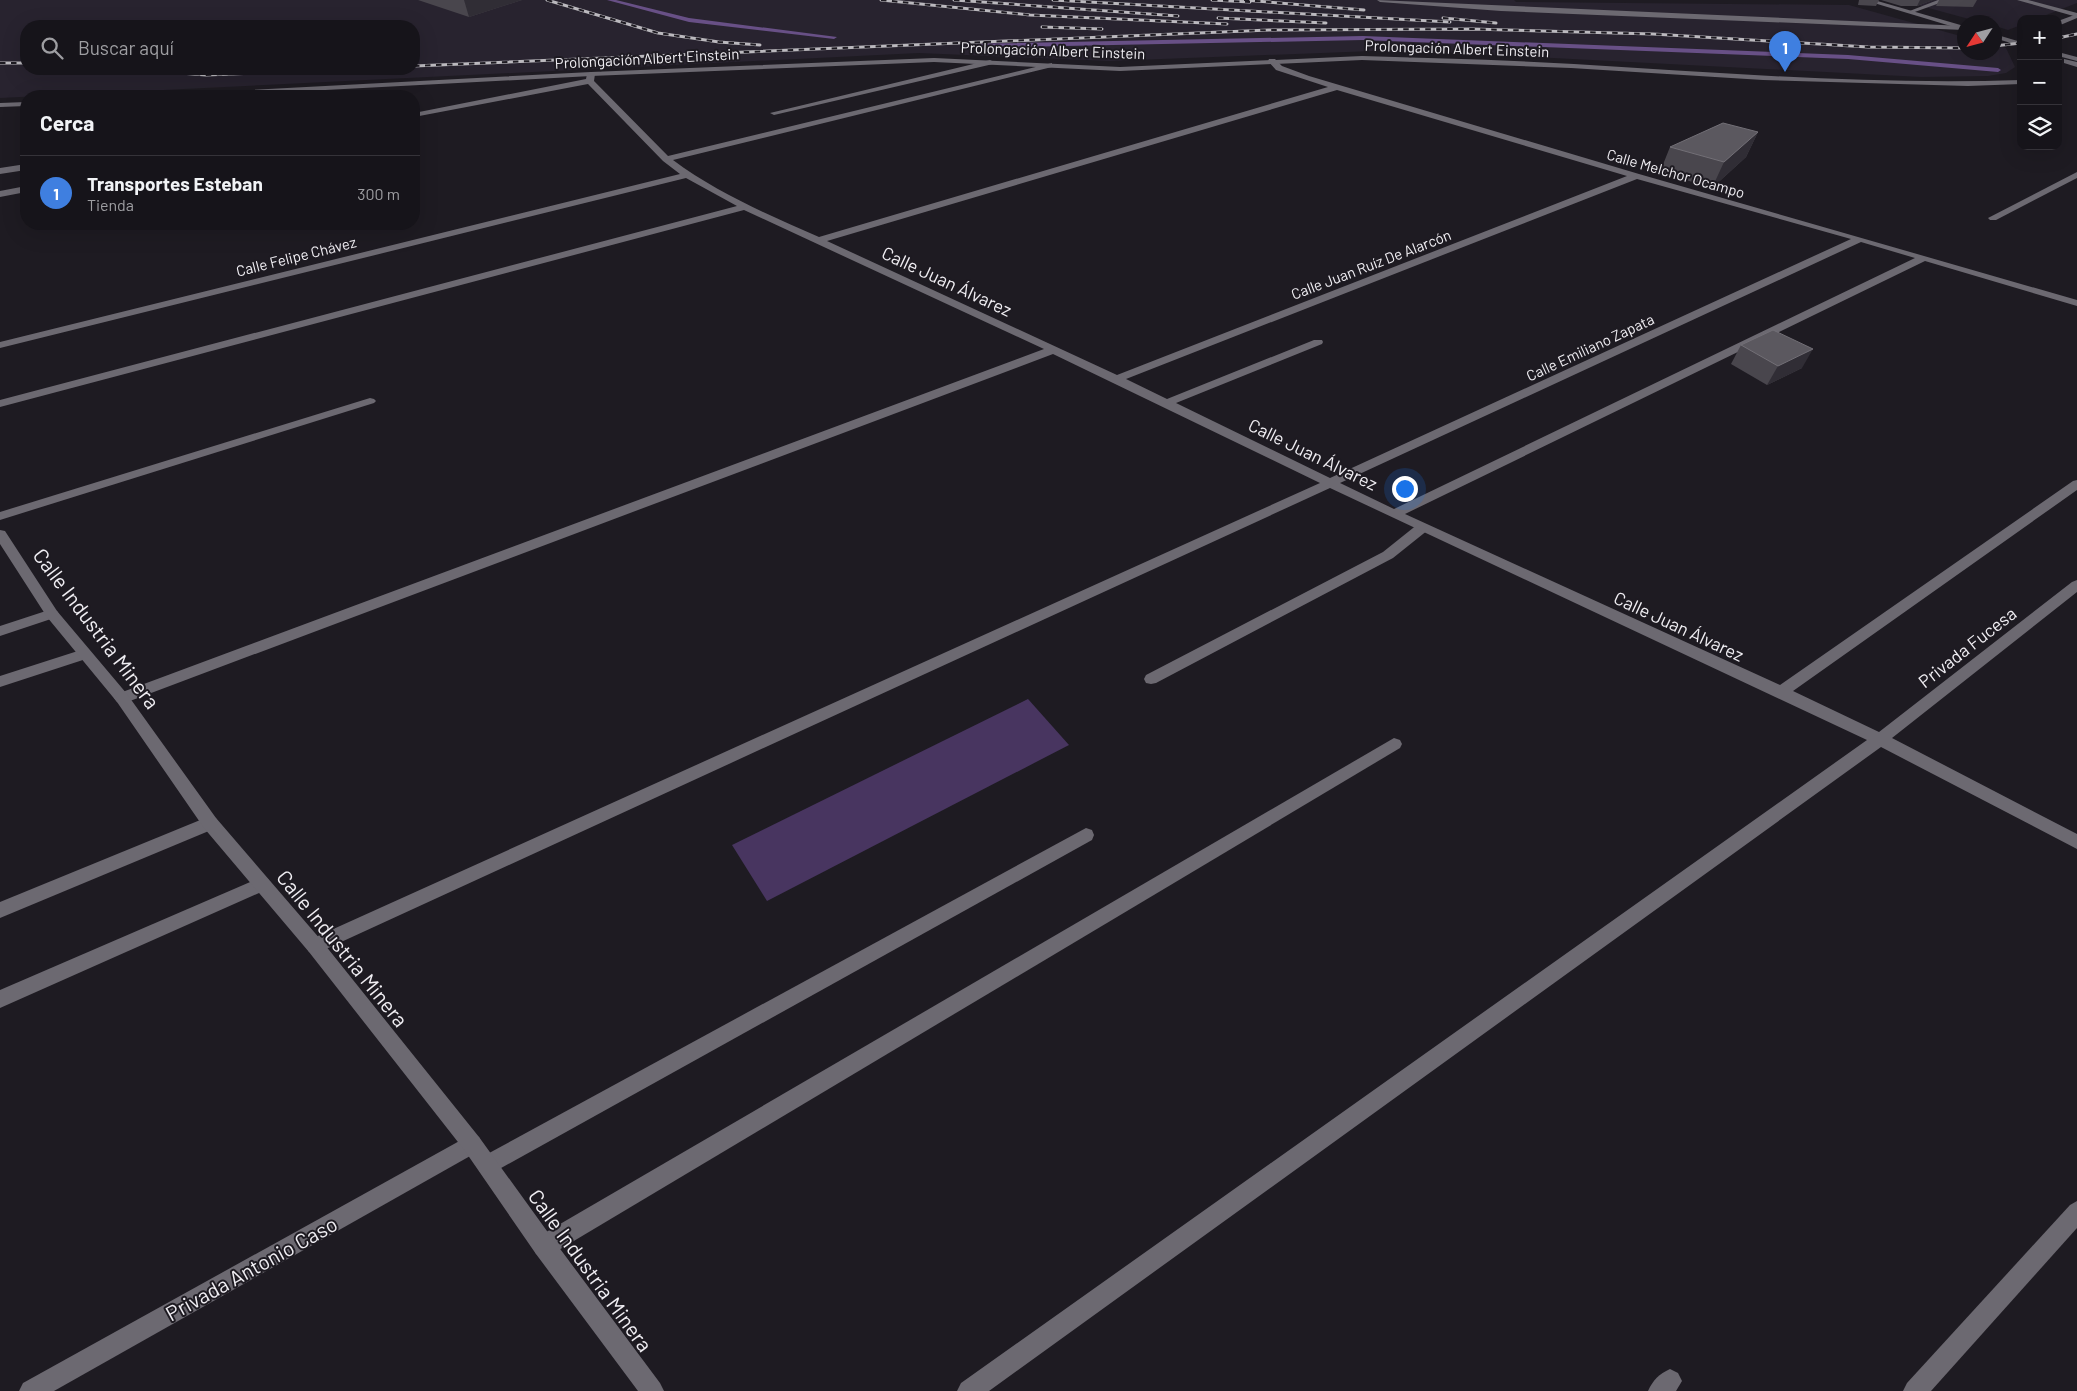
<!DOCTYPE html>
<html lang="es">
<head>
<meta charset="utf-8">
<style>
	body { margin:0; font-family:Barlow,sans-serif; background:#232127; color:#f1f3f6 }
	.controls { position:absolute; right:15px; top:15px; display:grid; overflow:hidden; border-radius:10px; box-shadow:0 5px 20px #0002 }
	.controls button { width:45px; height:45px; display:grid; place-items:center; padding:0; border:0; border-bottom:1px solid #353339; background:#16141a; color:#f1f3f6; font:25px sans-serif }
	.compass { position:absolute; left:1957px; top:15px; width:45px; height:45px; border-radius:50%; background:#16141a; box-shadow:0 5px 20px #0002; rotate:234deg }
	.you { position:absolute; left:1404px; top:488px; width:18px; height:18px; margin:-12px; border:4px solid #fff; border-radius:50%; background:#1a73e8; box-shadow:0 0 0 8px #1a73e833 }
	.badge { display:grid; place-items:center; width:32px; height:32px; border-radius:50%; background:#c6a6f0; color:#fff; font-size:16px; font-weight:700 }
	.pin { position:absolute; translate:-50% -41px; filter:drop-shadow(0 1px 2px #0008) }
	.pin::after { content:''; position:absolute; top:26px; width:18px; height:15px; background:inherit; clip-path:polygon(0 0,100% 0,50% 100%) }
	.list { margin:0; padding:0; list-style:none }
	h2 { display:flex; justify-content:space-between; align-items:center; height:65px; margin:0; padding:0 20px; font-size:21px }
	h2 small { font-size:16px; font-weight:400; color:#9e9ea2 }
	.list li { display:grid; grid-template-columns:32px 1fr auto; gap:15px; align-items:center; box-sizing:border-box; height:75px; padding:0 20px; border-top:1px solid #353339 }
	.list b { display:block; font-size:19px; white-space:nowrap }
	.list p { margin:0; font-size:16px; white-space:nowrap; color:#9e9ea2 }
	.list em { font-size:16px; font-style:normal; color:#9e9ea2 }
	.icon { flex:none; width:28px; height:28px; fill:none; stroke:currentColor; stroke-width:2; stroke-linecap:round; stroke-linejoin:round }
	.map { position:relative; flex:none; width:2077px; height:1391px; overflow:hidden }
	.search { position:absolute; background:#16141a; box-shadow:0 5px 20px #0002; left:20px; top:20px; width:400px; height:55px; display:flex; align-items:center; gap:12px; box-sizing:border-box; padding:0 18px; border-radius:20px; color:#9e9ea2; font-size:19px }
	.panel { position:absolute; background:#16141a; box-shadow:0 5px 20px #0002; left:20px; top:90px; width:400px; height:140px; border-radius:20px }
	.map>svg:first-child { display:block }
</style>
</head>
<body>
<div class="map">
<svg width="2077" height="1391" viewBox="0 0 2077 1391">
	<rect width="100%" height="100%" fill="#1e1b22"/>
	<g fill="#28232f" fill-rule="evenodd">
		<path d="M0 0H1514L1516 2 1849 5 1964 37V52H1994L1995 45 2006 48 2015 67 2006 73 1988 76 1921 77 1399 50 1110 61 919 53 0 98ZM26 26H414V69H26Z"/>
		<path d="M1899 0H2077V3L2036 19H2021V25L2008 30 1995 26 1994 22H1980Z"/>
	</g>
	<path fill="#483560" d="M1028 699 1069 745 767 901 732 845Z"/>
	<g fill="none" stroke-linecap="round" stroke-linejoin="round">
		<g fill="#685086" fill-rule="evenodd">
			<path d="M607 0H616L689 18 837 37 834 39 689 22Z"/>
			<path d="M1363 36 1848 55 1998 68 2001 70 1998 72 1848 59 1363 40 967 48 964 46 967 44Z"/>
		</g>
		<g fill="#6c6971" fill-rule="evenodd">
			<path d="M1377 0 1964 26V30L1501 11 1380 2Z"/>
			<path d="M1938 0H1948L1912 13 1907 12Z"/>
			<path d="M2017 0H2028L2077 13V17Z"/>
			<path d="M2064 59 2077 62V67L2064 63Z"/>
			<path d="M2077 172V178L1996 220H1990L1988 218Z"/>
			<path d="M1423 523 1429 527 1428 530 1393 558 1156 683 1151 684 1146 683 1144 679 1146 675 1383 552 1418 524Z"/>
			<path d="M84 649 89 650 91 654 89 658 0 687V676Z"/>
			<path d="M1394 738 1400 740 1402 744 1400 748 552 1254 544 1257 536 1254 533 1246 536 1238Z"/>
			<path d="M262 877 268 879 271 884 268 889 0 1008V990Z"/>
		</g>
		<g fill="#6c6971" fill-rule="evenodd">
			<path d="M1269 59H1275L1282 66 1309 76 1639 174 2077 300V306L1925 261 1405 514 1780 685 2073 481 2077 480V490L1793 691 1879 732 2072 582 2077 580V592L1892 738 2077 834V849L1881 747 989 1391H957L961 1383 1867 740 1330 488 315 954 309 952 306 946 309 940 1320 483 1053 354 122 704 117 702 114 698 117 694 1044 349 744 210 0 407V400L737 206 686 178 0 348V342L680 174 663 161 588 84 414 117V113L586 79 587 74 591 72 595 74 594 81 668 156 1052 63V67L673 160C717 193 769 215 819 237L1328 87 1276 70 1268 61ZM1337 90 1627 176 1117 375 827 241ZM1637 179 1851 239 1330 478 1176 403 1322 344 1323 342 1322 340H1314L1167 399 1126 379ZM1861 242 1915 258 1394 509 1340 483Z"/>
			<path d="M990 60 994 62 993 64 774 115 770 113Z"/>
			<path d="M26 164V170L0 174V168Z"/>
			<path d="M26 186V192L0 197V191Z"/>
			<path d="M370 398 374 399 376 401 374 403 0 520V512Z"/>
			<path d="M52 609 57 611 59 614 57 617 0 636V626Z"/>
			<path d="M210 816 216 818 218 823 216 828 0 918V902Z"/>
			<path d="M1086 828 1092 830 1094 835 1092 840 494 1172 487 1175 480 1172 477 1165 480 1158Z"/>
			<path d="M472 1134 479 1137 482 1144 479 1151 54 1391H19L23 1383Z"/>
			<path d="M2077 1201V1228L1931 1391H1903L1907 1383 2070 1205Z"/>
			<path d="M1670 1369 1678 1373 1682 1381 1676 1391H1648C1653 1380 1659 1374 1670 1369Z"/>
		</g>
		<g fill="#6c6971" fill-rule="evenodd">
			<path d="M1864 0H1874L1964 26V30Z"/>
			<path d="M2077 14V18L2058 26V21Z"/>
			<path d="M1994 34 2021 42V46L1994 38Z"/>
			<path d="M2058 52 2077 57V61L2058 56Z"/>
			<path d="M1362 56C1433 58 1504 60 1574 64 1723 73 1872 85 2021 80V84L1968 86 1763 80 1571 68 1362 60 1120 71 934 62 591 76 213 96H169L173 94 591 72 934 58 1120 67Z"/>
			<path d="M26 102V106L0 107V103Z"/>
			<path d="M0 530 5 531 57 611 127 694 216 818 321 940 479 1137 552 1238 660 1383 664 1391H638L536 1254 465 1151 309 952 204 828 117 702 47 617 0 544Z"/>
		</g>
		<defs>
			<g id="rail">
				<path d="M547 0 658 33 719 42 760 45"/>
				<path d="M881 0 1030 15 1227 24"/>
				<path d="M954 0 1178 16"/>
				<path d="M1053 0 1450 22"/>
				<path d="M1212 0 1250 2"/>
				<path d="M1244 0 1364 10"/>
				<path d="M1218 18 1326 23"/>
				<path d="M1443 18 1496 23"/>
				<path d="M1042 27 1102 29"/>
				<path d="M2058 38 2077 34"/>
				<path d="M1994 46 2021 43"/>
				<path d="M0 63H26"/>
				<path d="M414 66 1269 30 1472 29 1653 34 1868 47 1964 48"/>
				<path d="M129 69 206 75 357 69"/>
			</g>
		</defs>
		<use href="#rail" stroke="#bbb9be" stroke-width="3"/>
		<use href="#rail" stroke="#1e1b22" stroke-width="2" stroke-dasharray="5.5" stroke-linecap="butt"/>
	</g>
	<g fill="#49464d">
		<path d="M418 0H522L469 17Z"/>
		<path d="M1859 0H1879L1876 6 1858 5Z"/>
		<path d="M1881 0H1933L1917 6H1901Z"/>
		<path d="M1939 0H1977L1973 7 1936 6Z"/>
		<path d="M1758 132 1746 157 1712 188 1660 172 1670 147Z"/>
		<path d="M1741 345 1802 368 1767 385 1731 364Z"/>
	</g>
	<g fill="#302d35">
		<path d="M464 0H522L469 17Z"/>
		<path d="M1920 0H1933L1917 6Z"/>
		<path d="M1758 132 1746 157 1712 188 1724 162Z"/>
		<path d="M1813 349 1802 368 1767 385 1778 366Z"/>
	</g>
	<g fill="#5b585f" stroke="#726f76">
		<path d="M1723 123 1758 132 1724 162 1670 147Z"/>
		<path d="M1773 330 1813 349 1778 366 1741 345Z"/>
	</g>
	<g text-anchor="middle" dominant-baseline="central" stroke-width="4" stroke-linejoin="round" paint-order="stroke">
		<g font-size="15" fill="#f0eef3" stroke="#1e1b22">
			<text transform="translate(1457 48) rotate(2)">Prolongación Albert Einstein</text>
			<text transform="translate(1053 50) rotate(2)">Prolongación Albert Einstein</text>
			<text transform="translate(647 58) rotate(-3)">Prolongación Albert Einstein</text>
			<text transform="translate(1676 173) rotate(16)">Calle Melchor Ocampo</text>
			<text transform="translate(296 256) rotate(-14)">Calle Felipe Chávez</text>
			<text transform="translate(1371 264) rotate(-21)">Calle Juan Ruíz De Alarcón</text>
			<text transform="translate(1590 347) rotate(-25)">Calle Emiliano Zapata</text>
		</g>
		<g font-size="18" fill="#f0eef3" stroke="#1e1b22">
			<text transform="translate(947 281) rotate(25)">Calle Juan Álvarez</text>
			<text transform="translate(1313 454) rotate(26)">Calle Juan Álvarez</text>
			<text transform="translate(1679 626) rotate(25)">Calle Juan Álvarez</text>
			<text transform="translate(1967 647) rotate(-38)">Privada Fucesa</text>
		</g>
		<g font-size="21" fill="#f0eef3" stroke="#1e1b22">
			<text transform="translate(97 628) rotate(53)">Calle Industria Minera</text>
			<text transform="translate(343 948) rotate(51)">Calle Industria Minera</text>
			<text transform="translate(251 1268) rotate(-29)">Privada Antonio Caso</text>
			<text transform="translate(591 1270) rotate(54)">Calle Industria Minera</text>
		</g>
	</g>
</svg>
<div class="controls">
<button>+</button>
<button>−</button>
<button><svg class="icon" aria-label="layers" viewBox="0 0 24 24"><path d="M12 4l9 5-9 5-9-5zM3 14l9 5 9-5"/></svg></button>
</div>
<svg class="compass" viewBox="-18 -18 36 36"><path d="M0-13l5 13h-10z" fill="#e53935"/><path d="M0 13l5-13h-10z" fill="#9e9ea2"/></svg>
<div class="you"></div>
<div class="pin badge" style="left:1785px;top:72px;background:#3f7fe0">1</div>
<div class="search"><svg class="icon" aria-label="search" viewBox="0 0 24 24"><circle cx="10" cy="10" r="6"/><path d="M15 15l6 6"/></svg>Buscar aquí</div>
<section class="panel">
<h2>Cerca<small></small></h2>
<ul class="list">
<li><span class="badge" style="background:#3f7fe0">1</span><div><b>Transportes Esteban</b><p>Tienda</p></div><em>300 m</em></li>
</ul>
</section>
</div>
</body>
</html>
